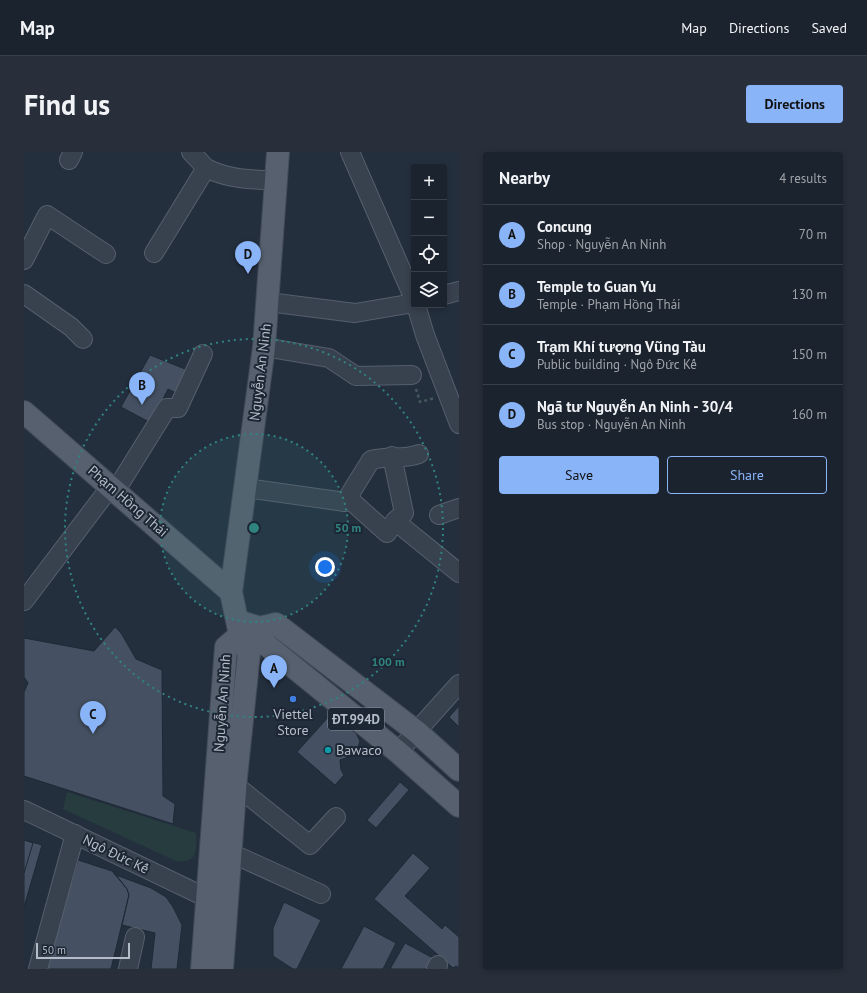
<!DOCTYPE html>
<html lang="en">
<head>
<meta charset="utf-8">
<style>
	body { margin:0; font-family:"PT Sans",sans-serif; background:#282f3a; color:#f1f3f6 }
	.controls { position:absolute; right:12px; top:12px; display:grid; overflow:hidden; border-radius:4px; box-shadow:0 2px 6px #0003 }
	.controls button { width:36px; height:36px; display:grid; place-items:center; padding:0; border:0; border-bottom:1px solid #39404a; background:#1b232e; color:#f1f3f6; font:20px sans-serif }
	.scale { position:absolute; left:12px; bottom:10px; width:94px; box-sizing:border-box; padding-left:4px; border:2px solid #b4bcc9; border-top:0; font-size:11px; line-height:14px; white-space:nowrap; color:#b4bcc9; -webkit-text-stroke:3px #1d2633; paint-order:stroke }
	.you { position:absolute; left:301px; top:415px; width:14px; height:14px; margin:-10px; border:3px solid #fff; border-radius:50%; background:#1a73e8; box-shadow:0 0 0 6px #1a73e833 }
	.badge { display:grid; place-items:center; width:26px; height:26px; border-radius:50%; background:#8ab4f8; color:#111; font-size:13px; font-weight:700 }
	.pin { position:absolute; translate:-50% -33px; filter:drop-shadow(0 1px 2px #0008) }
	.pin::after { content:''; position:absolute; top:21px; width:14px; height:12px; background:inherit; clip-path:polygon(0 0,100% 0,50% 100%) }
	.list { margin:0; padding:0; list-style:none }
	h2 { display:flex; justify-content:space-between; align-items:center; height:52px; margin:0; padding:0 16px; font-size:17px }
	h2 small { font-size:13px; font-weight:400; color:#a0a4aa }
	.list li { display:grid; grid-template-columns:26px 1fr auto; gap:12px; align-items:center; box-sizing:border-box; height:60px; padding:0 16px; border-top:1px solid #39404a }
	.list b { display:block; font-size:15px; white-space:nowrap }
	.list p { margin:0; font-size:13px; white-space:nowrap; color:#a0a4aa }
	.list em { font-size:13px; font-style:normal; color:#a0a4aa }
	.actions { display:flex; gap:8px; padding:12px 16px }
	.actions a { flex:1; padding:9px 0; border:1px solid #8ab4f8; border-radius:4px; text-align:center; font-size:14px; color:#8ab4f8 }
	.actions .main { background:#8ab4f8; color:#111 }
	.icon { flex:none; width:22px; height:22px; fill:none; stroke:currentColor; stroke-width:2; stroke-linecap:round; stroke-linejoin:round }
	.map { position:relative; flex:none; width:435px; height:817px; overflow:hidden; border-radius:4px }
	header { display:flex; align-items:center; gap:24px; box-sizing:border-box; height:56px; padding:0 20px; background:#1b232e; border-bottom:1px solid #39404a }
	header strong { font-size:19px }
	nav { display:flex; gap:22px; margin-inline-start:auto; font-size:14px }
	.intro { display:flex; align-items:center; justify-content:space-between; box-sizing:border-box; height:96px; padding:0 24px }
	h1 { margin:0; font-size:28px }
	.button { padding:10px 18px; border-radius:4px; background:#8ab4f8; color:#111; font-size:14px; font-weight:700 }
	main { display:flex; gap:24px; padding:0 24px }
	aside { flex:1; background:#1b232e; border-radius:4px; box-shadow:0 2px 6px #0003 }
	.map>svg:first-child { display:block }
</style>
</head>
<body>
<header>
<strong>Map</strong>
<nav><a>Map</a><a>Directions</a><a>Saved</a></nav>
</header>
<div class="intro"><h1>Find us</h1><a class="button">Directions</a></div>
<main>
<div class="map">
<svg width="435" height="817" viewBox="0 0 435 817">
	<rect width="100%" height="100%" fill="#242f3e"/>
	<path fill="#263c3f" d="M43 640 172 681C173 699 173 712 152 709L39 657Z"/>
	<g fill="#455162" stroke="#1f2835">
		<path d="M126 203 166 219 156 243 144 237 127 271 97 255Z"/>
		<path d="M91 475 97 481 112 507 138 518 139 644 151 652 149 672 0 624V540L4 531 0 525V486L70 499Z"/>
		<path d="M435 554V575L425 565Z"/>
		<path d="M307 562 310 564V570L317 576H325L332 581 336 589 334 596 328 604 316 608 317 618 320 623 311 633 273 600Z"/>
		<path d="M376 630 385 638 352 676 343 668Z"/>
		<path d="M0 688 18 693 0 755Z"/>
		<path d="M0 688 9 691 0 721Z"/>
		<path d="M389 701 406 716 381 744 418 777 421 773 435 785V816L432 814 429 816 350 747Z"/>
		<path d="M54 708 88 719 103 737 105 743 87 817H21Z"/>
		<path d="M92 723 127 736 142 745 149 755 158 773 153 817H127L131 781 98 773 105 743 103 737Z"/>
		<path d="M260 750 297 768 273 817H269L249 804V776Z"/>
		<path d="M340 774 372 791 359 817H317Z"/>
		<path d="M381 791 409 806 403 817H366Z"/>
	</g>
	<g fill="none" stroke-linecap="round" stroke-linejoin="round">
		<defs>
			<g id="minor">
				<path d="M167 0 182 16"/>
				<path d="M326 0 390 147"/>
				<path d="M45 8 49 0"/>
				<path d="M130 101 182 16C204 27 227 28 251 28"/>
				<path d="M0 108 23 63 82 102"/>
				<path d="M0 142 47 175 59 187"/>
				<path d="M420 143 435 139"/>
				<path d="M244 150 331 161 390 151"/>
				<path d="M392 153 401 183 435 272"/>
				<path d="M240 195 305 206 332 224 388 223"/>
				<path d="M222 336 321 350 347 308C363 303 380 308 395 302"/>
				<path d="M92 338 143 256H154L179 202"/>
				<path d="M324 346 363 381 371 369 380 361 368 304"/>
				<path d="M415 363 435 356"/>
				<path d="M371 369 435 421"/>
				<path d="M0 449 87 334"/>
				<path d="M374 600 435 532"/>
				<path d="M211 633 286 693 312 665"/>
				<path d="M0 658 183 746"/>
				<path d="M207 701 297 742"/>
				<path d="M14 817 51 682"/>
				<path d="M104 817 111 785"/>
				<path d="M412 817 414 813"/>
			</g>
			<g id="major">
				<path d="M0 260 207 440"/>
				<path d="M214 469 236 476 252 472 393 580 435 618"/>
				<path d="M236 476 240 491 374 600 435 654"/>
				<path d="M178 817 202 495 216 483"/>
				<path d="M198 817 212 625 225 502 216 483 207 440 240 195 254 0"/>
			</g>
		</defs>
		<use href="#minor" stroke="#565f6c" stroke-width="20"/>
		<use href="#major" stroke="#414a57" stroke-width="24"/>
		<path stroke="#44595c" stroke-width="2.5" stroke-dasharray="3 3" stroke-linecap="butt" d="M392 237 396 250 411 246"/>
		<use href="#minor" stroke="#38414e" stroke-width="18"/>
		<use href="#major" stroke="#56606e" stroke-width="22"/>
	</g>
	<circle cx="230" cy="376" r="94" fill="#308480" fill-opacity=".12"/>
	<g fill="none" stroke="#308480" stroke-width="2" stroke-dasharray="2 4">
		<circle cx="230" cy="376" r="94"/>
		<circle cx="230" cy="376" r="189"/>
	</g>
	<circle fill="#3f7fe0" stroke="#1d2633" stroke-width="1.5" cx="269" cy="547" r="4"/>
	<circle fill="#0f9aa8" stroke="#1d2633" stroke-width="1.5" cx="304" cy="598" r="4"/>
	<g text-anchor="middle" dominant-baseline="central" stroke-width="4" stroke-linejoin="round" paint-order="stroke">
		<rect fill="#1d2633" stroke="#878f9c" stroke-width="1" x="304" y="556" width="56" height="22" rx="3"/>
		<g font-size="13" font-weight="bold" fill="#b4bcc9">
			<text x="332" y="567">ĐT.994D</text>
		</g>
		<g font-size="14" fill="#b4bcc9" stroke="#1d2633">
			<text transform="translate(236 220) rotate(-83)">Nguyễn An Ninh</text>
			<text transform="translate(104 349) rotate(41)">Phạm Hồng Thái</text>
			<text transform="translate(198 551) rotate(-86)">Nguyễn An Ninh</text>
			<text transform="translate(92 702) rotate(26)">Ngô Đức Kế</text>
		</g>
		<g font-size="14" fill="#b4bcc9" stroke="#1d2633">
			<text x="269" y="562">Viettel<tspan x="269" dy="16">Store</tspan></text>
			<text x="312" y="598" text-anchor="start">Bawaco</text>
		</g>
	</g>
	<circle cx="230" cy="376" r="6" fill="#308480" stroke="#1d2633" stroke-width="2"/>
	<g font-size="12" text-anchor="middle" font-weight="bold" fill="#308480" stroke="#1d2633" stroke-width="4" stroke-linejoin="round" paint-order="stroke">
		<text x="324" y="380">50 m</text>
		<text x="364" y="514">100 m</text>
	</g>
</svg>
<div class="controls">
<button>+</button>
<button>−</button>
<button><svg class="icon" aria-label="locate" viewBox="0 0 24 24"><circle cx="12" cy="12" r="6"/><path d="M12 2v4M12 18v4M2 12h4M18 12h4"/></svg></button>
<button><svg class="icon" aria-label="layers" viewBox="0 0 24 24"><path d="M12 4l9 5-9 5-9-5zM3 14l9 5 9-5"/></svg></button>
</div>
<div class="scale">50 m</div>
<div class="you"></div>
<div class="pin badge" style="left:250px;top:536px">A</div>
<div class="pin badge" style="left:118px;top:253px">B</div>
<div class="pin badge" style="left:69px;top:582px">C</div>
<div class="pin badge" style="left:224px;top:122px">D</div>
</div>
<aside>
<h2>Nearby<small>4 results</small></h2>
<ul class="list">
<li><span class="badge">A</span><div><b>Concung</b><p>Shop · Nguyễn An Ninh</p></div><em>70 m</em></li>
<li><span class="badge">B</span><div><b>Temple to Guan Yu</b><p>Temple · Phạm Hồng Thái</p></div><em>130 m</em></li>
<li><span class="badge">C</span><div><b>Trạm Khí tượng Vũng Tàu</b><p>Public building · Ngô Đức Kế</p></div><em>150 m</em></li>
<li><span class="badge">D</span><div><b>Ngã tư Nguyễn An Ninh - 30/4</b><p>Bus stop · Nguyễn An Ninh</p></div><em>160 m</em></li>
</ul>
<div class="actions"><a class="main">Save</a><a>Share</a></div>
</aside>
</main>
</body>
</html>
